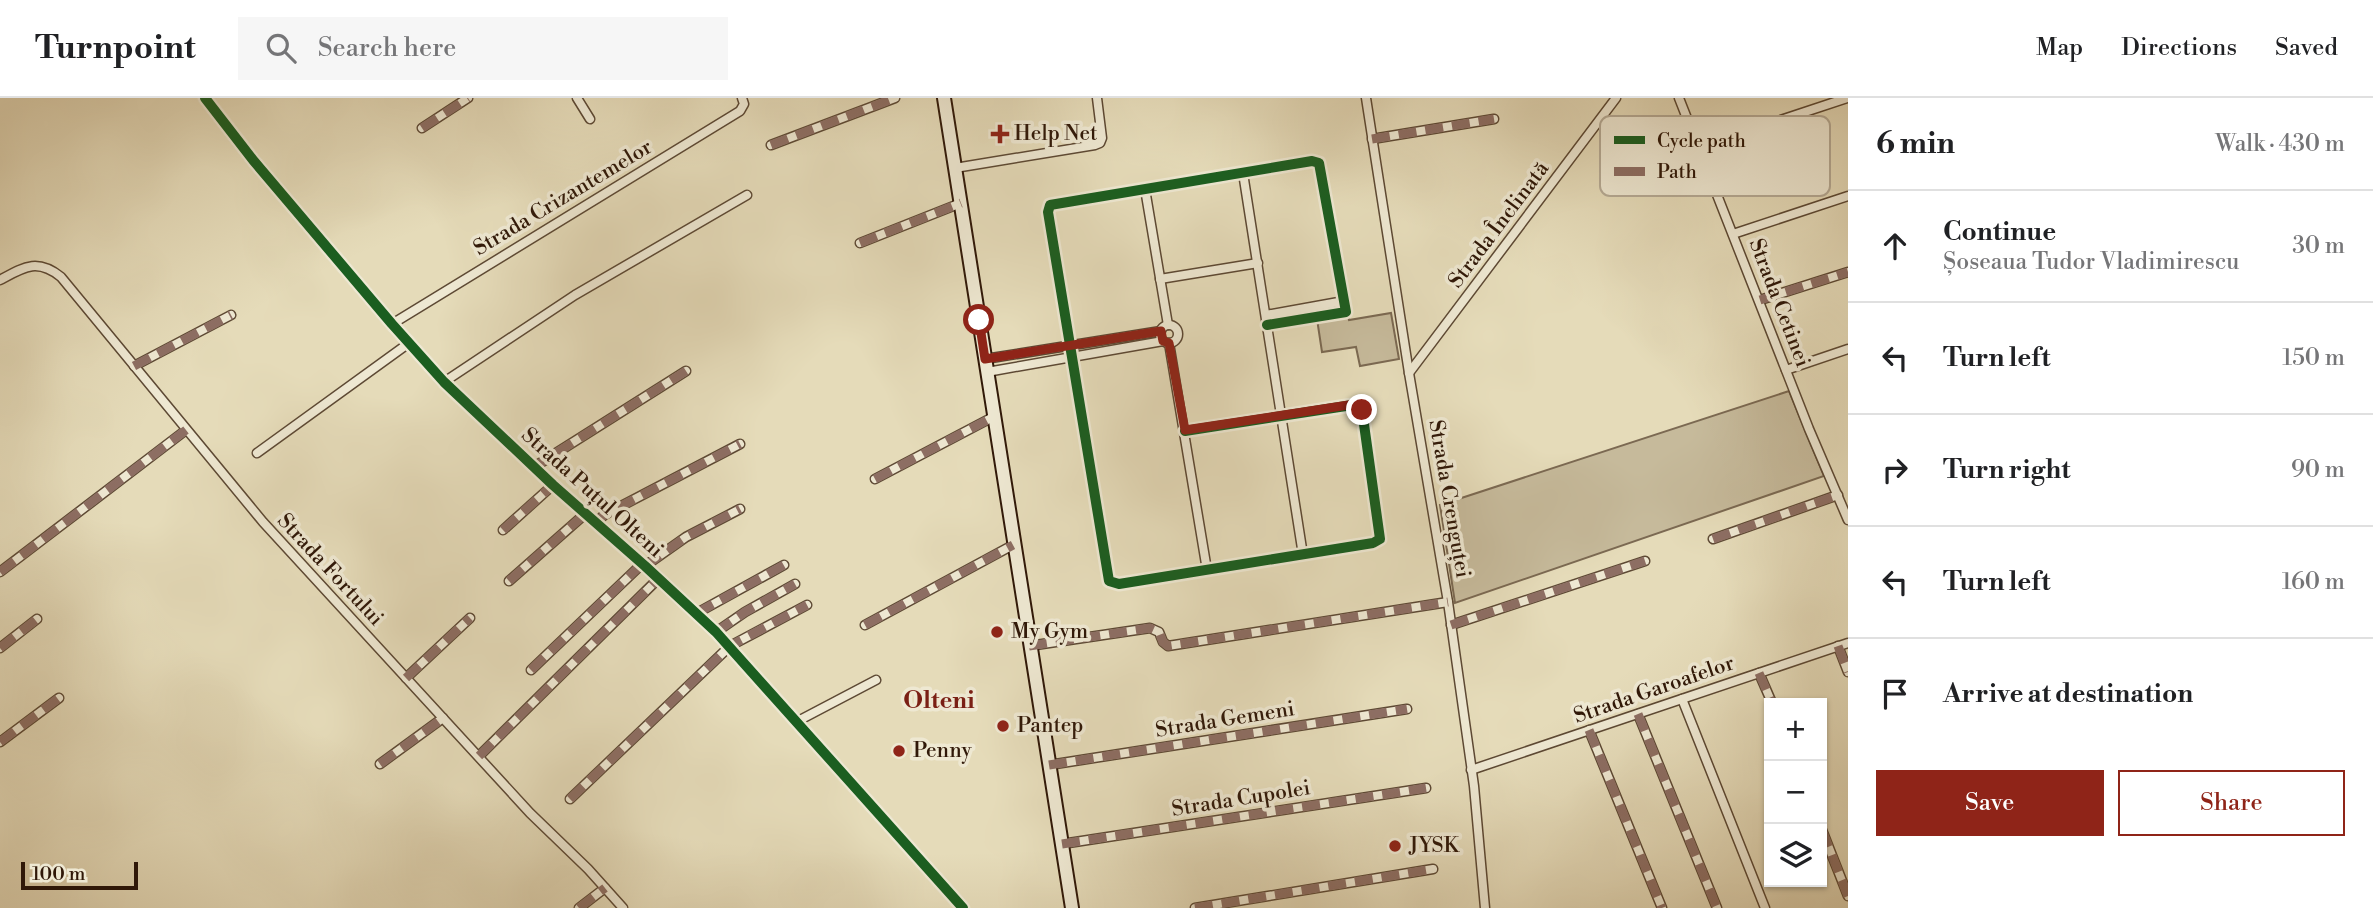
<!DOCTYPE html>
<html lang="en">
<head>
<meta charset="utf-8">
<style>
	body { margin:0; font-family:"Libre Bodoni",serif; background:#f6f6f6; color:#202124 }
	.controls { position:absolute; right:21px; bottom:21px; display:grid; overflow:hidden; border-radius:0px; box-shadow:0 2px 5px #0004 }
	.controls button { width:63px; height:63px; display:grid; place-items:center; padding:0; border:0; border-bottom:2px solid #e0e0e0; background:#fff; color:#202124; font:35px sans-serif }
	.scale { position:absolute; left:21px; bottom:18px; width:117px; box-sizing:border-box; padding-left:7px; border:4px solid #301808; border-top:0; font-size:19px; line-height:24px; white-space:nowrap; color:#301808; -webkit-text-stroke:5px #eee8d2; paint-order:stroke }
	.stop { position:absolute; width:21px; height:21px; margin:-16px; border:5px solid #8f2418; border-radius:50%; background:#fff }
	.stop.end { background:#8f2418; border-color:#fff; box-shadow:0 2px 7px #0008 }
	.list { margin:0; padding:0; list-style:none }
	h2 { display:flex; justify-content:space-between; align-items:center; height:91px; margin:0; padding:0 28px; font-size:30px }
	h2 small { font-size:23px; font-weight:400; color:#757577 }
	.list li { display:grid; grid-template-columns:46px 1fr auto; gap:21px; align-items:center; box-sizing:border-box; height:112px; padding:0 28px; border-top:2px solid #e0e0e0 }
	.list b { display:block; font-size:26px; white-space:nowrap }
	.list p { margin:0; font-size:23px; white-space:nowrap; color:#757577 }
	.list em { font-size:23px; font-style:normal; color:#757577 }
	.actions { display:flex; gap:14px; padding:21px 28px }
	.actions a { flex:1; padding:16px 0; border:2px solid #8f2418; border-radius:0px; text-align:center; font-size:24px; color:#8f2418 }
	.actions .main { background:#8f2418; color:#fff }
	.icon { flex:none; width:38px; height:38px; fill:none; stroke:currentColor; stroke-width:2; stroke-linecap:round; stroke-linejoin:round }
	.map { position:relative; flex:none; width:1848px; height:810px; overflow:hidden }
	header { display:flex; align-items:center; gap:42px; box-sizing:border-box; height:98px; padding:0 35px; background:#fff; border-bottom:2px solid #e0e0e0 }
	header strong { font-size:33px }
	nav { display:flex; gap:38px; margin-inline-start:auto; font-size:24px }
	.search { width:490px; height:63px; background:#f6f6f6; display:flex; align-items:center; gap:18px; box-sizing:border-box; padding:0 24px; border-radius:0px; color:#757577; font-size:26px }
	main { display:flex }
	aside { flex:1; background:#fff }
	.map>svg:first-child { display:block }
</style>
</head>
<body>
<header>
<strong>Turnpoint</strong>
<div class="search"><svg class="icon" aria-label="search" viewBox="0 0 24 24"><circle cx="10" cy="10" r="6"/><path d="M15 15l6 6"/></svg>Search here</div>
<nav><a>Map</a><a>Directions</a><a>Saved</a></nav>
</header>
<main>
<div class="map">
<svg width="1848" height="810" viewBox="0 0 1848 810">
	<rect width="100%" height="100%" fill="#e5dbb9"/>
	<filter id="stains"><feTurbulence type="fractalNoise" baseFrequency=".00286" numOctaves="4"/><feColorMatrix values="0 0 0 0 .2 0 0 0 0 .09 0 0 0 0 .02 0 0 0 .5 -.17"/></filter>
	<radialGradient id="worn" r=".72"><stop offset=".6" stop-color="#630" stop-opacity="0"/><stop offset="1" stop-color="#630" stop-opacity=".3"/></radialGradient>
	<g fill="#c6ba9b" stroke="#7b6952" stroke-width="2">
		<path d="M1391 215 1399 261 1360 268 1356 249 1322 254 1317 221 1347 216 1349 222Z"/>
		<path d="M1789 293 1824 378 1455 505 1440 407Z"/>
	</g>
	<g fill="none" stroke-linecap="round" stroke-linejoin="round">
		<defs>
			<g id="minor">
				<path d="M577 0 590 21"/>
				<path d="M1366 0 1409 275 1448 504 1474 688 1485 810"/>
				<path d="M1679 0 1809 331 1848 422"/>
				<path d="M422 30 468 0"/>
				<path d="M1372 41 1494 21"/>
				<path d="M771 47 895 0"/>
				<path d="M1699 49 1847 0"/>
				<path d="M955 70 1095 47 1100 45 1102 40 1097 0"/>
				<path d="M1243 75 1303 457"/>
				<path d="M1145 91 1168 227"/>
				<path d="M1733 136 1848 98"/>
				<path d="M860 145 961 105"/>
				<path d="M1160 181 1258 165"/>
				<path d="M0 182C24 169 37 160 61 179L263 424 530 715 588 771 623 810"/>
				<path d="M1760 202 1848 174"/>
				<path d="M1266 217 1344 203"/>
				<path d="M392 226 740 13 744 6 742 0"/>
				<circle cx="1169" cy="236" r="9"/>
				<path d="M1169 245 1207 472"/>
				<path d="M985 261 1161 233"/>
				<path d="M134 268 231 217"/>
				<path d="M1786 272 1848 251"/>
				<path d="M987 274 1163 243"/>
				<path d="M1409 275 1616 0"/>
				<path d="M444 284 575 197 747 97"/>
				<path d="M1185 333 1359 306 1362 312 1380 441 1373 445 1119 486 1109 483 1048 114 1050 107 1312 63 1319 65 1346 214 1267 227"/>
				<path d="M257 355 409 245"/>
				<path d="M534 369 686 273"/>
				<path d="M875 381 993 319"/>
				<path d="M596 425 604 417 740 346"/>
				<path d="M503 432 553 387"/>
				<path d="M1713 441 1838 397"/>
				<path d="M645 468 686 439 740 411"/>
				<path d="M0 474 186 332"/>
				<path d="M509 483 585 416"/>
				<path d="M697 515 784 467"/>
				<path d="M865 527 1013 447"/>
				<path d="M1451 527 1645 463"/>
				<path d="M716 534 745 514 795 486"/>
				<path d="M1029 548 1150 530 1159 534 1163 544 1168 548 1448 504"/>
				<path d="M1838 548 1848 574"/>
				<path d="M0 550 37 521"/>
				<path d="M531 572 643 465"/>
				<path d="M1759 575 1772 605"/>
				<path d="M406 580 470 520"/>
				<path d="M1682 601 1765 810"/>
				<path d="M1638 616 1717 810"/>
				<path d="M796 624 876 582"/>
				<path d="M1589 632 1662 810"/>
				<path d="M0 644 59 600"/>
				<path d="M479 658 659 480"/>
				<path d="M380 666 443 620"/>
				<path d="M1049 667 1407 611"/>
				<path d="M1471 672 1848 545"/>
				<path d="M570 701 730 548 807 507"/>
				<path d="M1822 732 1848 798"/>
				<path d="M1062 746 1426 690"/>
				<path d="M579 810 605 790"/>
				<path d="M1195 810 1433 771"/>
			</g>
			<path id="tertiary" d="M205 0 253 62 392 226 444 284 553 387 645 468 716 534 963 810"/>
			<path id="secondary" d="M944 0 1072 810"/>
		</defs>
		<use href="#minor" stroke="#5d4934" stroke-width="11"/>
		<use href="#tertiary" stroke="#5d4934" stroke-width="14"/>
		<use href="#secondary" stroke="#301808" stroke-width="16"/>
		<use href="#minor" stroke="#eee8d2" stroke-width="8"/>
		<use href="#tertiary" stroke="#eee8d2" stroke-width="10"/>
		<use href="#secondary" stroke="#eee8d2" stroke-width="12"/>
		<g stroke="#8d6e63" stroke-width="9" stroke-dasharray="18 9" stroke-linecap="butt">
			<path d="M422 30 468 0"/>
			<path d="M1372 41 1494 21"/>
			<path d="M771 47 895 0"/>
			<path d="M860 145 961 105"/>
			<path d="M1760 202 1848 174"/>
			<path d="M134 268 231 217"/>
			<path d="M534 369 686 273"/>
			<path d="M875 381 993 319"/>
			<path d="M596 425 604 417 740 346"/>
			<path d="M503 432 553 387"/>
			<path d="M1713 441 1838 397"/>
			<path d="M645 468 686 439 740 411"/>
			<path d="M0 474 186 332"/>
			<path d="M509 483 585 416"/>
			<path d="M697 515 784 467"/>
			<path d="M865 527 1013 447"/>
			<path d="M1451 527 1645 463"/>
			<path d="M716 534 745 514 795 486"/>
			<path d="M1029 548 1150 530 1159 534 1163 544 1168 548 1448 504"/>
			<path d="M1838 548 1848 574"/>
			<path d="M0 550 37 521"/>
			<path d="M531 572 643 465"/>
			<path d="M1759 575 1772 605"/>
			<path d="M406 580 470 520"/>
			<path d="M1638 616 1717 810"/>
			<path d="M1589 632 1662 810"/>
			<path d="M0 644 59 600"/>
			<path d="M479 658 659 480"/>
			<path d="M380 666 443 620"/>
			<path d="M1049 667 1407 611"/>
			<path d="M570 701 730 548 807 507"/>
			<path d="M1822 732 1848 798"/>
			<path d="M1062 746 1426 690"/>
			<path d="M579 810 605 790"/>
			<path d="M1195 810 1433 771"/>
		</g>
		<defs>
			<g id="cycleway">
				<path d="M205 0 253 62 392 226 444 284 553 387 645 468 716 534 963 810"/>
				<path d="M1185 333 1359 306 1362 312 1380 441 1373 445 1119 486 1109 483 1048 114 1050 107 1312 63 1319 65 1346 214 1267 227"/>
			</g>
		</defs>
		<use href="#cycleway" stroke="#eee8d2" stroke-width="15"/>
		<use href="#cycleway" stroke="#1b5e20" stroke-width="10"/>
	</g>
	<g fill="none" stroke-linecap="round" stroke-linejoin="round">
		<path stroke="#8f2418" stroke-width="9" d="M979 222 985 261 1161 233 1163 243 1169 245 1185 332 1355 306 1360 307 1362 312"/>
	</g>
	<g fill="#8f2418" stroke="#eee8d2" stroke-width="2.5">
		<path d="M996.5 25.5h7v7h7v7h-7v7h-7v-7h-7v-7h7z"/>
		<circle cx="997" cy="534" r="7"/>
		<circle cx="1003" cy="628" r="7"/>
		<circle cx="899" cy="653" r="7"/>
		<circle cx="1395" cy="748" r="7"/>
	</g>
	<g text-anchor="middle" dominant-baseline="central" stroke-width="7" stroke-linejoin="round" paint-order="stroke">
		<g font-size="21" fill="#301808" stroke="#eee8d2" text-anchor="start">
			<text x="1014" y="36">Help Net</text>
			<text x="1011" y="534">My Gym</text>
			<text x="1017" y="628">Pantep</text>
			<text x="913" y="653">Penny</text>
			<text x="1409" y="748">JYSK</text>
		</g>
		<g font-size="21" fill="#301808" stroke="#eee8d2">
			<text transform="translate(563 100) rotate(-31)">Strada Crizantemelor</text>
			<text transform="translate(1499 127) rotate(-53)">Strada Înclinată</text>
			<text transform="translate(1779 205) rotate(69)">Strada Cetinei</text>
			<text transform="translate(592 395) rotate(42)">Strada Puțul Olteni</text>
			<text transform="translate(1449 401) rotate(80)">Strada Crenguței</text>
			<text transform="translate(330 472) rotate(47)">Strada Fortului</text>
			<text transform="translate(1654 592) rotate(-19)">Strada Garoafelor</text>
			<text transform="translate(1225 622) rotate(-9)">Strada Gemeni</text>
			<text transform="translate(1241 701) rotate(-9)">Strada Cupolei</text>
		</g>
		<g font-size="24" font-weight="bold" fill="#7a1f14" stroke="#eee8d2">
			<text x="939" y="603">Olteni</text>
		</g>
	</g>
	<rect x="1600" y="18" width="230" height="80" rx="10" fill="#eee8d2" stroke="#b5aa95" stroke-width="2"/>
	<rect x="1614" y="38" width="31" height="8" fill="#1b5e20"/>
	<rect x="1614" y="69" width="31" height="9" fill="#8d6e63"/>
	<g font-size="19" fill="#301808">
		<text x="1657" y="49">Cycle path</text>
		<text x="1657" y="80">Path</text>
	</g>
	<rect width="100%" height="100%" filter="url(#stains)"/>
	<rect width="100%" height="100%" fill="url(#worn)"/>
</svg>
<div class="controls">
<button>+</button>
<button>−</button>
<button><svg class="icon" aria-label="layers" viewBox="0 0 24 24"><path d="M12 4l9 5-9 5-9-5zM3 14l9 5 9-5"/></svg></button>
</div>
<div class="scale">100 m</div>
<div class="stop" style="left:979px;top:222px"></div>
<div class="stop end" style="left:1362px;top:312px"></div>
</div>
<aside>
<h2>6 min<small>Walk · 430 m</small></h2>
<ul class="list">
<li><svg class="icon" aria-label="ahead" viewBox="0 0 24 24"><path d="M12 20V5M6 11l6-6 6 6"/></svg><div><b>Continue</b><p>Șoseaua Tudor Vladimirescu</p></div><em>30 m</em></li>
<li><svg class="icon" aria-label="left" viewBox="0 0 24 24"><path d="M17 20v-9H6M10 6l-5 5 5 5"/></svg><div><b>Turn left</b></div><em>150 m</em></li>
<li><svg class="icon" aria-label="right" viewBox="0 0 24 24"><path d="M7 20v-9h11M14 6l5 5-5 5"/></svg><div><b>Turn right</b></div><em>90 m</em></li>
<li><svg class="icon" aria-label="left" viewBox="0 0 24 24"><path d="M17 20v-9H6M10 6l-5 5 5 5"/></svg><div><b>Turn left</b></div><em>160 m</em></li>
<li><svg class="icon" aria-label="arrive" viewBox="0 0 24 24"><path d="M6 21V4h12l-3 4 3 4H6"/></svg><div><b>Arrive at destination</b></div></li>
</ul>
<div class="actions"><a class="main">Save</a><a>Share</a></div>
</aside>
</main>
</body>
</html>
